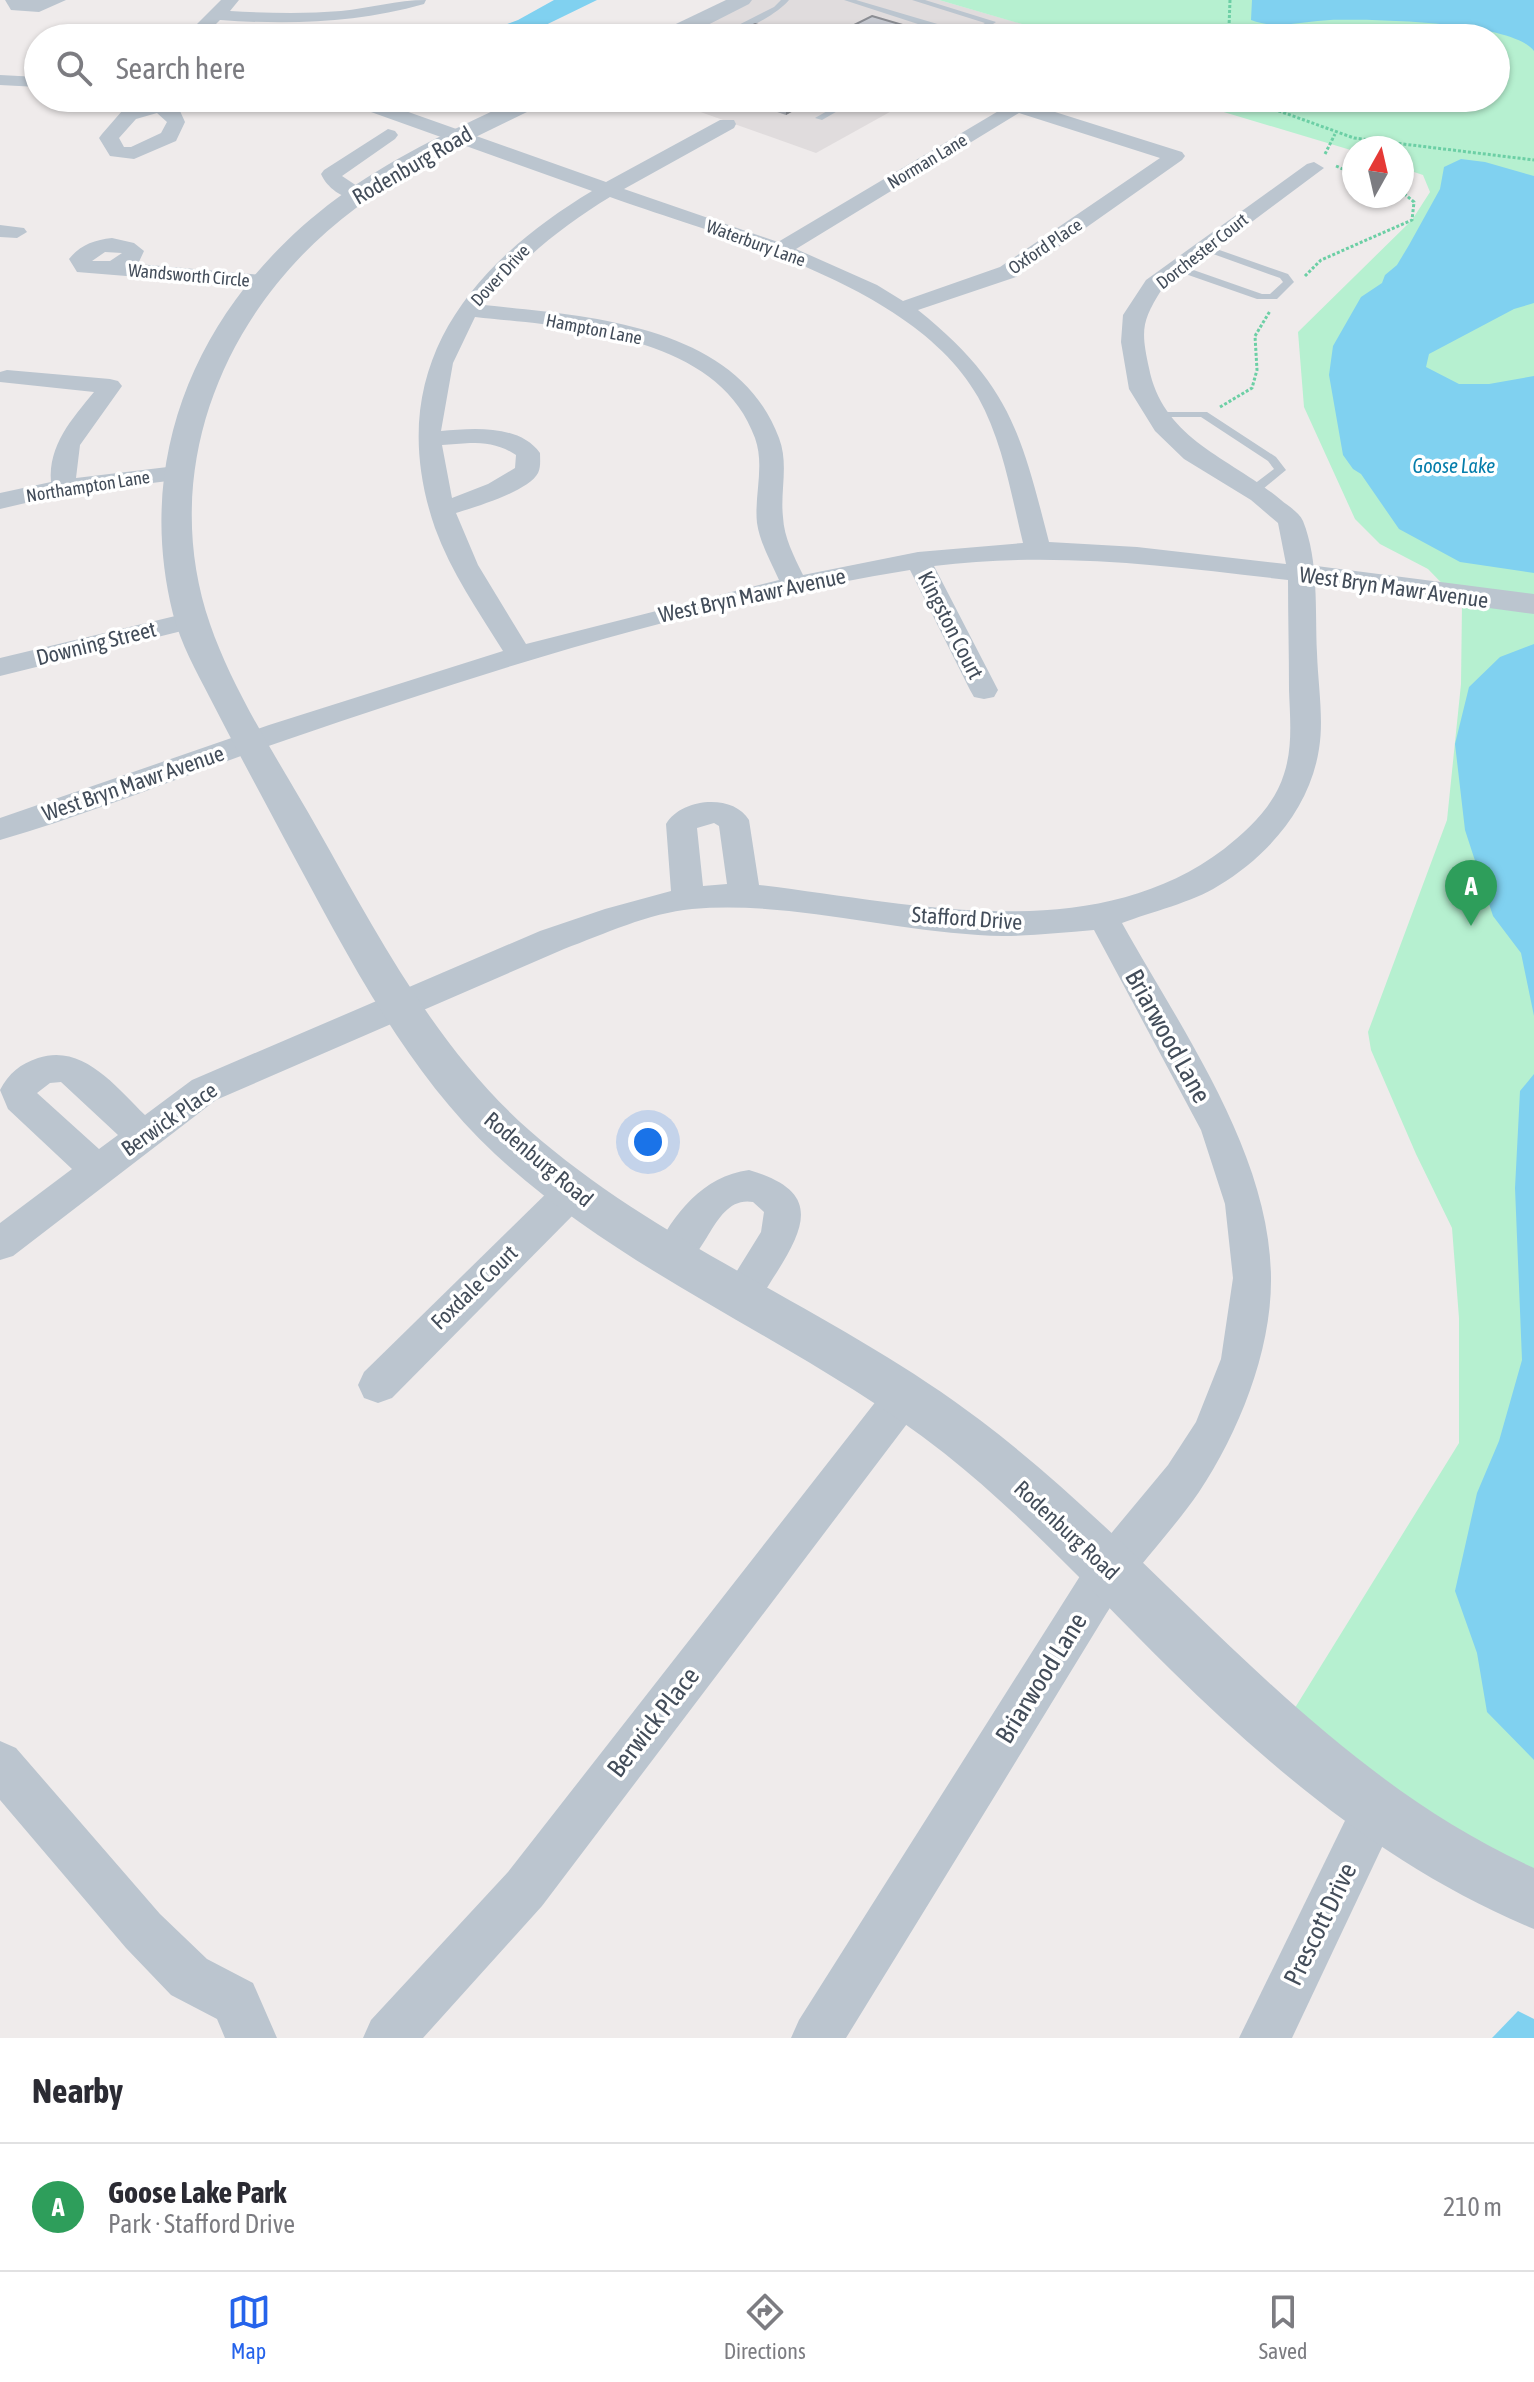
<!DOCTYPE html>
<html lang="en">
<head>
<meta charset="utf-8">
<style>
	body { margin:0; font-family:"Asap Condensed",sans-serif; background:#f2f2f3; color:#2b2b33 }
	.compass { position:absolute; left:1342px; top:136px; width:72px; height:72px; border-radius:50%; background:#fff; box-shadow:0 2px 6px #0004; rotate:8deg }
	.you { position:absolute; left:648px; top:1142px; width:28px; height:28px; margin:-20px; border:6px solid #fff; border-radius:50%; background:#1a73e8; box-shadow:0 0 0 12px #1a73e833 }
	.badge { display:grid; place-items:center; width:52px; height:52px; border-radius:50%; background:#2563eb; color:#fff; font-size:26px; font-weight:700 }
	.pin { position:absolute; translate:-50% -66px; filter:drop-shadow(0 2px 4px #0008) }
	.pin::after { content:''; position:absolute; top:42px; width:28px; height:24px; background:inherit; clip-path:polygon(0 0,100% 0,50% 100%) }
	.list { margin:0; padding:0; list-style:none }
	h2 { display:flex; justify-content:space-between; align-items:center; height:104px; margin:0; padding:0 32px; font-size:34px }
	h2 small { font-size:26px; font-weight:400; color:#7c7c81 }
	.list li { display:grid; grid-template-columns:52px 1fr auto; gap:24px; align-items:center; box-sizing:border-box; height:128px; padding:0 32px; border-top:2px solid #e1e1e2 }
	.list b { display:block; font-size:30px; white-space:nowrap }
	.list p { margin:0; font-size:26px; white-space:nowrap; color:#7c7c81 }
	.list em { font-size:26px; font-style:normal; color:#7c7c81 }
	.icon { flex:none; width:44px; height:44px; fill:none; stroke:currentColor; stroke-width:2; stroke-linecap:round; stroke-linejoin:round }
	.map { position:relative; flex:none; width:1534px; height:2038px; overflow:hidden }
	.search { position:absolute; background:#fff; box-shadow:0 2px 6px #0004; left:24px; right:24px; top:24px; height:88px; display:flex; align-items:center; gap:20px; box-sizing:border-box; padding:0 28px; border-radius:44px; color:#7c7c81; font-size:30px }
	.sheet { height:232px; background:#fff }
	nav { display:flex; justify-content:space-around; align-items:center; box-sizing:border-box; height:112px; border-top:2px solid #e1e1e2; background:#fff; font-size:22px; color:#7c7c81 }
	nav a { display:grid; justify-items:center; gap:4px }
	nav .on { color:#2563eb }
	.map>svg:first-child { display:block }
</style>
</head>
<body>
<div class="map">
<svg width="1534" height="2038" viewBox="0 0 1534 2038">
	<rect width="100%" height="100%" fill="#efebeb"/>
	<g fill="#e0dcdd">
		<path d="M749 0H939L1040 29 1023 38H672Z"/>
		<path d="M661 98H915L816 153Z"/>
	</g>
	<path fill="#b6f0d0" d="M939 0H1534V1899L1280 1732 1459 1443V1318L1452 1228 1416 1154 1371 1050 1368 1032 1447 820 1461 684 1462 604 1428 569 1380 544 1355 519 1304 407 1298 332 1412 220 1430 192 1423 175 1402 168V148H1354V151L1177 98H1496V38H1023L1039 29Z"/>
	<g fill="#80d1f0">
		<path d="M554 0H597L519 38H469L518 20Z"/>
		<path d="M1252 0H1534V51C1512 21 1368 19 1330 20 1305 21 1275 30 1251 20Z"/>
		<path d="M1461 159 1485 162 1534 176V303L1514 309 1429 354 1426 367 1459 384H1489L1534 376V573L1460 562 1399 529 1361 474 1353 469 1343 455 1329 375 1333 346 1361 297 1382 283 1385 275 1397 265 1409 245 1440 189 1444 167Z"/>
		<path d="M1534 644V1016L1521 953 1493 916 1465 830 1455 744 1469 687 1500 657Z"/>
		<path d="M1534 1074V1760L1487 1712 1477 1653 1455 1591 1477 1493 1499 1441 1522 1360 1515 1188 1520 1091Z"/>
		<path d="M1518 2011 1534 2019V2038H1492Z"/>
	</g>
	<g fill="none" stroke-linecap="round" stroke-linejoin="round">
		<g stroke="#6ccfa5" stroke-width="3" stroke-dasharray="3 2" stroke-linecap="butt">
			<path d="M1230 0 1229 27 1239 38"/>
			<path d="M1220 98 1268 107 1354 138 1534 160"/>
			<path d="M1268 107 1273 98"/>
			<path d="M1325 154 1335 134"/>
			<path d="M1336 166 1354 174"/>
			<path d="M1305 276 1321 260 1412 220 1414 202 1402 192"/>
			<path d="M1220 407 1252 388 1257 370 1255 336 1270 311"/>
		</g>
		<g fill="#bbc5cf" fill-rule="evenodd">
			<path d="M781 0H789C776 16 733 38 713 38L774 7Z"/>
			<path d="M844 0H856L968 33 985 23 912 0H925L996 22 972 38H961Z"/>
			<path d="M850 98H860L822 120 815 118Z"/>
			<path d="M1202 246H1208L1288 274 1294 282 1277 299H1257L1174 270V266H1182L1262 294H1270L1283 282 1280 278 1202 250Z"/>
			<path d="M1156 412H1207L1276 457 1286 470 1257 494H1249V488L1274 469 1268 461 1201 417H1152L1150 415Z"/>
		</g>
		<g fill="#bbc5cf" fill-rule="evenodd">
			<path d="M5 0H66L39 12 11 10Z"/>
			<path d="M221 0H239L230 11C267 13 304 14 341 11 370 8 397 0 426 0L424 4C356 23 290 25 220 20L202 38H183Z"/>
			<path d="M0 75 38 77V87L0 85Z"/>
			<path d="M156 98H175L170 105 180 111 185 122 176 141 134 159 110 156 99 138 102 134 122 111 152 102ZM157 113 167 122 161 133 131 147H124L119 138 136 119Z"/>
			<path d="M325 98H360L383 103 606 182 720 120H734L736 124 734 128 624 189 778 242 1017 100 1182 152 1185 156 1182 160 1016 277 918 310C1010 384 1021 433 1049 542L1137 547 1286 564 1278 523 1251 500 1184 459 1155 431 1129 389 1121 342 1123 315 1146 280 1307 164 1314 162 1324 168 1162 289C1141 322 1141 331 1149 368 1163 440 1231 458 1281 500 1288 506 1299 512 1303 521 1319 561 1315 610 1317 653 1318 684 1324 719 1319 749 1310 808 1268 856 1218 886 1193 902 1151 912 1122 923 1181 1029 1270 1153 1271 1277 1272 1350 1239 1432 1199 1492 1170 1534 1133 1570 1106 1614 1020 1755 933 1897 846 2038H791L799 2020 1094 1554 1168 1465 1196 1422 1221 1359 1233 1278 1225 1204 1201 1130 1094 930C1055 933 1017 938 978 935 883 929 788 901 692 909 649 913 604 934 564 949L216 1100 13 1256 0 1260V1223L72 1169 8 1109 0 1090C9 1073 20 1064 38 1058 83 1043 116 1087 145 1115L192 1080 540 931 605 909 671 891 666 824C681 798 733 793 749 820L759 885C910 903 1092 949 1224 849 1249 829 1274 806 1284 774 1293 747 1290 718 1289 690 1289 653 1288 617 1288 580 1169 566 1054 551 934 566L998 690 994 697 984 699 974 697 970 690 910 570C697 604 489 670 286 740 191 773 96 812 0 840V818L269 725 503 651C478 611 451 572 435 528 382 374 464 268 592 191L371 112 327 102ZM1019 113 1160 158 1000 267 903 301 877 285 796 249ZM610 197C724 238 914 284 978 397 1003 442 1011 494 1023 543L918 552 803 575C794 556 784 538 783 517 780 491 789 464 779 438 737 324 587 316 484 305 519 261 562 226 610 197ZM475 317C568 327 718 334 755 438 765 466 754 495 757 523 760 543 771 562 779 580L526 644 478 565 456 513C475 507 529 491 538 473 541 467 540 459 540 453 519 424 472 428 441 431L453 363ZM470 443C487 443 501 445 516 455L515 468 488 484 452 498 442 445ZM714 823 719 826 727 884 703 886 697 828ZM61 1082 118 1135 99 1149 37 1093 50 1083Z"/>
			<path d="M388 129 395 131 398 135 395 139 342 176 369 194 366 198C348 203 328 190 321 174L324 170Z"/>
			<path d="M0 225 24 228 27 232 17 238 0 237Z"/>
			<path d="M112 238 134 243 144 251 138 264 263 275 274 281 263 287 77 272 69 259C80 245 94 240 112 238ZM105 252 122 253 110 261H92Z"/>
			<path d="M7 370 110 379 118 381 122 386 80 445 76 478 176 466 185 468 188 473 185 478 176 480 64 494 0 509V493L51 482C48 445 72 419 94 392L0 382V372Z"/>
			<path d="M192 612 202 614 206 620 202 626 0 676V658Z"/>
			<path d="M749 1170C816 1190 810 1220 777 1272 766 1288 760 1305 741 1312L727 1307 722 1295 761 1232 764 1212 753 1202C707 1194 707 1283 660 1266L654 1254C673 1214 703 1176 749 1170Z"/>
			<path d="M572 1176 585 1181 590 1192 585 1203 392 1398 378 1403 364 1398 358 1385 364 1372 559 1181Z"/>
			<path d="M905 1376 919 1382 925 1395 919 1408 542 1906 423 2038H363L371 2020 508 1872 891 1382Z"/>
			<path d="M0 1741 16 1748 160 1914 207 1959 253 1983 277 2038H225L217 2019 171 1995 126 1948 0 1800Z"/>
			<path d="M1376 1785 1393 1792 1400 1809 1292 2038H1239L1359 1792Z"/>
		</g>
		<g fill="#bbc5cf" fill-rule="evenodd">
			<path d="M726 0H752L749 4 682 38H654L657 33Z"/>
			<path d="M520 98H549L546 103C481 134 414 165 356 208 227 303 156 467 210 624 234 694 281 764 317 828 377 934 436 1048 529 1130 664 1249 837 1311 980 1420 1170 1564 1311 1767 1534 1868V1929C1394 1871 1279 1776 1172 1671 1097 1597 1026 1518 944 1453 802 1342 627 1277 495 1154 402 1067 344 948 284 838 259 791 234 745 210 698 196 671 181 644 173 614 132 450 203 298 336 199 392 157 457 128 520 98Z"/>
			<path d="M1301 564 1534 594V614L1289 581 1285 574 1289 567Z"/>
		</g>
	</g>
	<path fill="#abaeb5" d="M737 98H817L786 115Z"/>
	<g fill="#8b8d93">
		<path d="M913 28 912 38H894Z"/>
		<path d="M786 98H817L786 115Z"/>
	</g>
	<g fill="#c7cad2" stroke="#8b8d93" stroke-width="2">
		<path d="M872 16 913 28 894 38H828Z"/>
		<path d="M755 24 791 35 797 32 816 38H725Z"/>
	</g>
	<g text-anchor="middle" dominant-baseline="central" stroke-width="7" stroke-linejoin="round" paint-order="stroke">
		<g font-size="18" fill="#434d5a" stroke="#fff">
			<text transform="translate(927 161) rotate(-31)">Norman Lane</text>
			<text transform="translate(756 243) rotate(20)">Waterbury Lane</text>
			<text transform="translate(1045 246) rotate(-34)">Oxford Place</text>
			<text transform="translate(1202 251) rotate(-38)">Dorchester Court</text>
			<text transform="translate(189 275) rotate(5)">Wandsworth Circle</text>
			<text transform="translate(500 275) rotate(-47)">Dover Drive</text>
			<text transform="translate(594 329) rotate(11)">Hampton Lane</text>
			<text transform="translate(88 486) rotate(-9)">Northampton Lane</text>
		</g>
		<g font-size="20" font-style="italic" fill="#057dab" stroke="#fff">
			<text x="1454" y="465">Goose Lake</text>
		</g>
		<g font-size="22" fill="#434d5a" stroke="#fff">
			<text transform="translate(412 165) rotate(-30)">Rodenburg Road</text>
			<text transform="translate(1394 587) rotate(8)">West Bryn Mawr Avenue</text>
			<text transform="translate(752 595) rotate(-12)">West Bryn Mawr Avenue</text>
			<text transform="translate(951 625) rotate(63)">Kingston Court</text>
			<text transform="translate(96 643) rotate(-14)">Downing Street</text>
			<text transform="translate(133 783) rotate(-19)">West Bryn Mawr Avenue</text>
			<text transform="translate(967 918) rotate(4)">Stafford Drive</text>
			<text transform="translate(169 1119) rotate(-35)">Berwick Place</text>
			<text transform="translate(539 1159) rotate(40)">Rodenburg Road</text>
			<text transform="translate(474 1287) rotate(-44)">Foxdale Court</text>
			<text transform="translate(1067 1530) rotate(43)">Rodenburg Road</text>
		</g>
		<g font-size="26" fill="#434d5a" stroke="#fff">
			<text transform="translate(1168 1036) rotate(61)">Briarwood Lane</text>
			<text transform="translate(1041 1678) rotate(-58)">Briarwood Lane</text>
			<text transform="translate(653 1722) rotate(-52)">Berwick Place</text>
			<text transform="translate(1320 1924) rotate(-64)">Prescott Drive</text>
		</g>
	</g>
</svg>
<svg class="compass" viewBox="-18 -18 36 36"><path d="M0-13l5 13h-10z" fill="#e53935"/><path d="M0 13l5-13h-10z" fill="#7c7c81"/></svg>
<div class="you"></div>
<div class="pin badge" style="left:1471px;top:926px;background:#2e9e5b">A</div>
<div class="search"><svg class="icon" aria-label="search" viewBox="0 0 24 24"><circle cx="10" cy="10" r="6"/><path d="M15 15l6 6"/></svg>Search here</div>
</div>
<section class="sheet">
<h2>Nearby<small></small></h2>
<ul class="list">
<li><span class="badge" style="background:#2e9e5b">A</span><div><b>Goose Lake Park</b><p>Park · Stafford Drive</p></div><em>210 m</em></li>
</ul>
</section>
<nav>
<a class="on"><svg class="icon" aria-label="map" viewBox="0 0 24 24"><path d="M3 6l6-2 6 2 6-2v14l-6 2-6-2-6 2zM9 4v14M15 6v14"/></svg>Map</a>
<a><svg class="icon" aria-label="directions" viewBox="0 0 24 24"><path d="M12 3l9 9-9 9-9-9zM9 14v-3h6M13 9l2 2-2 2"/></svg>Directions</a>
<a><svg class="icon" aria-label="saved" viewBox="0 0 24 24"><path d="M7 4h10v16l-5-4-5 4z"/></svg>Saved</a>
</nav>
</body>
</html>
